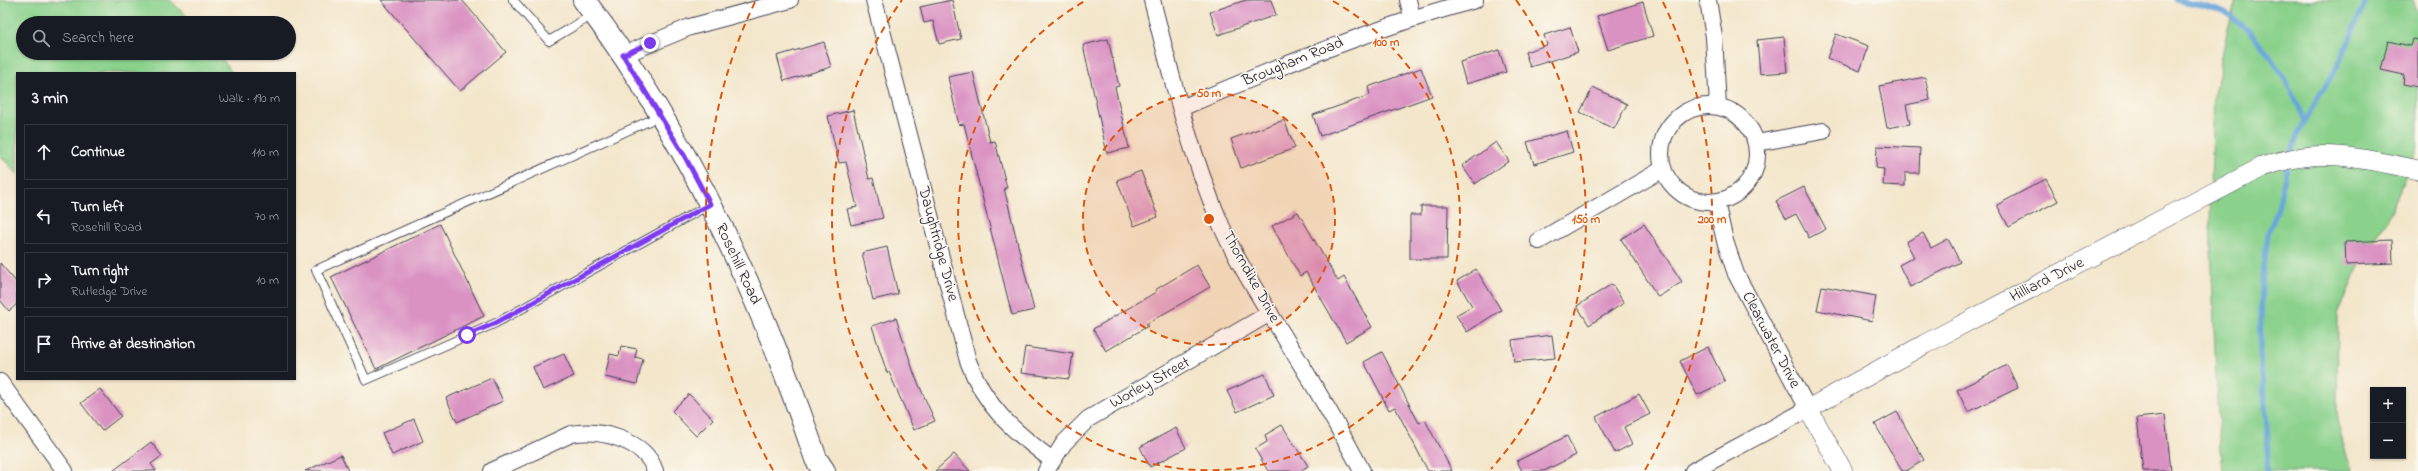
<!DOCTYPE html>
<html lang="en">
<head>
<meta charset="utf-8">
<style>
	body { margin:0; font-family:"Indie Flower",sans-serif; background:#242831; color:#f1f3f6 }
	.controls { position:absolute; right:12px; bottom:12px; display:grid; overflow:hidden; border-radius:0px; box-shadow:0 1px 3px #0004 }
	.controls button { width:36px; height:36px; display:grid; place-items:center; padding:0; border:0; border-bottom:1px solid #363941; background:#171b24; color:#f1f3f6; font:20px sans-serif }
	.stop { position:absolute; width:12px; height:12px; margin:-9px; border:3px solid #7c3aed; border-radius:50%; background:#fff }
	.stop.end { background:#7c3aed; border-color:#fff; box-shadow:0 1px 4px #0008 }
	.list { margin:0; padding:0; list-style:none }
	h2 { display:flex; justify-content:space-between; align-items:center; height:52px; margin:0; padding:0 16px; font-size:17px }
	h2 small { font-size:13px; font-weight:400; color:#9ea1a6 }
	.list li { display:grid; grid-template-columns:26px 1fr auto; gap:12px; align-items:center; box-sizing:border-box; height:56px; margin:0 8px 8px; padding:0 8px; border:1px solid #363941; border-radius:0px }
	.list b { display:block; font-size:15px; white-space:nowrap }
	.list p { margin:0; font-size:13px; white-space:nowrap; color:#9ea1a6 }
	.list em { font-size:13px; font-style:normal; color:#9ea1a6 }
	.icon { flex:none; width:22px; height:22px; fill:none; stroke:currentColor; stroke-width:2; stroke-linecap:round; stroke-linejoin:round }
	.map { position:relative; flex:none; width:2418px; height:471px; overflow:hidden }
	.search { position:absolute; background:#171b24; box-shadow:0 1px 3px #0004; left:16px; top:16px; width:280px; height:44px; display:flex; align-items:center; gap:10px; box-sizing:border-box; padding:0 14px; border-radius:22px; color:#9ea1a6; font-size:15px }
	.panel { position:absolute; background:#171b24; box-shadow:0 1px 3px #0004; left:16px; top:72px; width:280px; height:308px; border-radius:0px }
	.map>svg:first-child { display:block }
</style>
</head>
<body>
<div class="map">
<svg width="2418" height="471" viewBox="0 0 2418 471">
	<rect width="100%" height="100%" fill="#fbf7ec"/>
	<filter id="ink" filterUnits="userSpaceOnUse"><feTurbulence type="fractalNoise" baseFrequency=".025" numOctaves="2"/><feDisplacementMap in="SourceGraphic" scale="8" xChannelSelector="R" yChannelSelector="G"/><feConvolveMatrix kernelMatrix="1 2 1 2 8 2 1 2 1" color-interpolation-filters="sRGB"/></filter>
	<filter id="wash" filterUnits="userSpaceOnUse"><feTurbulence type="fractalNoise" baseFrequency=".012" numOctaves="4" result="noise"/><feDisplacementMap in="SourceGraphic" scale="16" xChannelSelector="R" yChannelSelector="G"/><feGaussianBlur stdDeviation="0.9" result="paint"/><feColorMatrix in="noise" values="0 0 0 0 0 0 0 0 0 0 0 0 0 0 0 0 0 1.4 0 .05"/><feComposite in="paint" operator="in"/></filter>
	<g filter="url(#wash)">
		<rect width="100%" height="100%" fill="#f3e6cb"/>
		<g fill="#8ad18c" stroke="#567a64">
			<path d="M0 0H170L194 23H23V53H218L232 73H17V174L0 155Z"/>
			<path d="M2236 0H2413L2418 12V145L2387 221 2366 250 2338 314 2337 420 2351 471H2223L2217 404 2210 221 2214 93 2227 32Z"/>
		</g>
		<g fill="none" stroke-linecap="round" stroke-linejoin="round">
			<g stroke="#69a6db" stroke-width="5">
				<path d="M2175 0C2191 3 2208 5 2223 12 2259 29 2290 85 2305 121"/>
				<path d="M2291 154C2301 122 2321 95 2338 65 2349 44 2357 22 2365 0"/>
				<path d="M2267 471 2268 438 2260 352 2262 283 2268 234 2277 211 2288 164"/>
			</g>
		</g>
		<g id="blocks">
			<g fill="#da92c3">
				<path d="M381 0H462L506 52 460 91Z"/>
				<path d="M952 0 961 39 939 44 933 21 924 23 920 7Z"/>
				<path d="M1246 0H1271L1276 15 1218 35 1210 12Z"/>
				<path d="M1643 2 1653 36 1608 50 1597 16Z"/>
				<path d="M1570 27 1578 52 1530 67 1525 52 1547 45 1544 35Z"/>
				<path d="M1836 34 1869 46 1860 71 1827 58Z"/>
				<path d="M1784 37 1787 72 1760 74 1757 40Z"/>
				<path d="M1108 39 1119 86 1115 87 1129 148 1107 153 1083 45Z"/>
				<path d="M2412 39 2418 40V87L2403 84 2404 75 2381 70 2388 41 2410 46Z"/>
				<path d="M824 42 831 67 784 81 777 56Z"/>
				<path d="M1499 50 1506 72 1466 84 1460 62Z"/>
				<path d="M1421 68 1432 96 1320 136 1313 115 1370 95 1368 87Z"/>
				<path d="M973 72 990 142 995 141 1007 188H1004L1034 310 1012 315 964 124 959 125 948 77Z"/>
				<path d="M1925 77 1930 100 1906 105 1910 124 1887 128 1879 86Z"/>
				<path d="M1593 87 1627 104 1614 129 1580 112Z"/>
				<path d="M853 110 869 179 873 178 883 218 851 225 847 209 857 207 846 162 839 163 828 116Z"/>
				<path d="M1284 120 1295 148 1241 168 1231 139Z"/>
				<path d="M1567 131 1573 152 1534 164 1527 142Z"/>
				<path d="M1496 142 1509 161 1475 184 1462 166Z"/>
				<path d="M1877 146 1920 148 1919 173H1905V186L1883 185 1884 169 1876 168Z"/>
				<path d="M1141 171 1158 217 1134 226 1117 180Z"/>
				<path d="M2046 179 2058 201 2009 227 1997 205Z"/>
				<path d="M1804 187 1826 229 1809 238 1796 214 1786 219 1776 201Z"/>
				<path d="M1421 206H1448L1447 259H1410V215H1421Z"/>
				<path d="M1298 212 1338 281 1344 277 1372 327 1346 342 1306 272 1300 276 1272 226Z"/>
				<path d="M440 224 484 316 376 369 331 277Z"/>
				<path d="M1644 224 1682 282 1658 297 1621 239Z"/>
				<path d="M1923 233 1931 248 1948 239 1960 262 1910 287 1899 265 1914 257 1906 242Z"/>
				<path d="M2392 240 2393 263 2346 265 2345 242Z"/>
				<path d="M887 247 898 294 873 300 862 253Z"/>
				<path d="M0 263 17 283V304L9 311 0 300Z"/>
				<path d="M1197 265 1210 287 1146 324 1148 326 1106 351 1093 329 1156 292 1155 290Z"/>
				<path d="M1476 269 1501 310 1467 332 1456 315 1472 306 1457 281Z"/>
				<path d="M1612 284 1624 303 1589 325 1577 306Z"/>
				<path d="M1822 286 1876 296 1872 321 1817 310Z"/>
				<path d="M896 318 915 376 935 421 914 430 889 372 887 373 872 326Z"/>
				<path d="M1552 335 1555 358 1514 362 1512 340Z"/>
				<path d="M621 346 637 349 635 357 643 359 637 384 605 377 610 354 619 356Z"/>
				<path d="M1025 347 1073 354 1069 379 1021 373Z"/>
				<path d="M1708 347 1725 382 1697 395 1680 361Z"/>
				<path d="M1382 352 1419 423 1425 420 1452 471H1428L1395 407 1389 410 1364 362Z"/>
				<path d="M564 354 574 376 543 390 533 367Z"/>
				<path d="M2007 365 2018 388 1968 412 1957 390Z"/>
				<path d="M1265 374 1274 395 1237 412 1227 391Z"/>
				<path d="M492 378 503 401 457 422 446 398Z"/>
				<path d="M100 389 121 416 102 431 81 403Z"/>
				<path d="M689 394 713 419 696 436 672 411Z"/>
				<path d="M1639 394 1650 414 1624 427 1632 444 1615 453 1596 417Z"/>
				<path d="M1897 412 1924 460 1906 471H1902L1875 424Z"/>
				<path d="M2165 415 2171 471H2143L2137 418Z"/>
				<path d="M414 419 423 441 392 455 382 433Z"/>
				<path d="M1282 425 1308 466 1300 471H1268L1255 449 1267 442 1265 435Z"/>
				<path d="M1176 428 1186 448 1150 467 1140 447Z"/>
				<path d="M1567 436 1576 455 1544 471H1522L1517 461Z"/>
				<path d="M151 442 162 456 151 464 156 471H113Z"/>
				<path d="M954 454 970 471H935Z"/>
				<path d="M341 455 348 471H305Z"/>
			</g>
		</g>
	</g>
	<g filter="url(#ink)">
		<use href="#blocks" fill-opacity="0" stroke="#413f51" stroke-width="1"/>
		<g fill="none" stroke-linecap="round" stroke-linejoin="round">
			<defs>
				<g id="service">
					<path d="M513 0 549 41 594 14"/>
					<path d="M660 116 316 270 366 380 496 323 709 205"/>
				</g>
				<g id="minor">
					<path d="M874 0 968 361C986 408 1012 430 1052 460"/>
					<path d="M1152 0C1171 75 1190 153 1221 225 1239 266 1265 305 1288 343 1314 385 1339 427 1362 471"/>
					<path d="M1408 0 1412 17"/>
					<path d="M1708 0 1714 37 1718 106"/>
					<path d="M623 55 690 27 790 0"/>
					<circle cx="1709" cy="154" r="48"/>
					<path d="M1181 108C1278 67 1374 28 1475 0"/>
					<path d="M1756 143 1823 131"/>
					<path d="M1539 241 1663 169"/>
					<path d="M0 382 65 471"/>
					<path d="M492 471 571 434C599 429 645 439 655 471"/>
					<path d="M1046 471 1064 443 1088 419 1270 313"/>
					<path d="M1693 471 1808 409 1736 274 1725 241 1716 202"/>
				</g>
				<path id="tertiary" d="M1843 471 1808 409 1925 344 2262 167C2320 146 2360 158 2418 170"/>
				<path id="secondary" d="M584 0C688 138 761 296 816 459L824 471"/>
			</defs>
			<use href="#service" stroke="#413f51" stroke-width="10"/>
			<use href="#minor" stroke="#413f51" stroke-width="18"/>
			<use href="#tertiary" stroke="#413f51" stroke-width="20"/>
			<use href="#secondary" stroke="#413f51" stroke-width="24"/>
			<use href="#service" stroke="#fff" stroke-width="8"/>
			<use href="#minor" stroke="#fff" stroke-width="16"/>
			<use href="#tertiary" stroke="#fff" stroke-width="19"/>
			<use href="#secondary" stroke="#fff" stroke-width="22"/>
		</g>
	</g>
	<g fill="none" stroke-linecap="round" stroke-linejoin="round" filter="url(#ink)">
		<path stroke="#7c3aed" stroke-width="5" d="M467 335 496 323 710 204 684 155 623 55 650 43"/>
	</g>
	<circle cx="1209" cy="219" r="126" fill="#de560e" fill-opacity=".12"/>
	<g fill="none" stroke="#de560e" stroke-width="2" stroke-dasharray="7 5">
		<circle cx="1209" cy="219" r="126"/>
		<path d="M1333 1A251 251 0 1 1 1085 1"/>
		<path d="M927 469A377 377 0 0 1 902 0M1516 0A377 377 0 0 1 1491 469"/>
		<path d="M773 470A503 503 0 0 1 755 2M1663 2A503 503 0 0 1 1645 470"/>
	</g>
	<g text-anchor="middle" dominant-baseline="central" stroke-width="3" stroke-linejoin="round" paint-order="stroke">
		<g font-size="16" fill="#22223b" stroke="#fbf7ec">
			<text transform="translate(1293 62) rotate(-22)">Brougham Road</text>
			<text transform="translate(938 244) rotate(75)">Daughtridge Drive</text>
			<text transform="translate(738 264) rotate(65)">Rosehill Road</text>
			<text transform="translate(1251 277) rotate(61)">Thorndike Drive</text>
			<text transform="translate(2047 280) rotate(-27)">Hilliard Drive</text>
			<text transform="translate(1771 340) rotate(62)">Clearwater Drive</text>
			<text transform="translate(1150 383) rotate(-29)">Worley Street</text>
		</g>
	</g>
	<circle cx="1209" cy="219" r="6" fill="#de560e" stroke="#fbf7ec" stroke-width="2"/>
	<g font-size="12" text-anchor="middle" font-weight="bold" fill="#de560e" stroke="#fbf7ec" stroke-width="3" stroke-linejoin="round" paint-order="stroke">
		<text x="1386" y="46">100 m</text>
		<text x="1209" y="97">50 m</text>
		<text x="1586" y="223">150 m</text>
		<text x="1712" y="223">200 m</text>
	</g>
</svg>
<div class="controls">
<button>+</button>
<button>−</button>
</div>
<div class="stop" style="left:467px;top:335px"></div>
<div class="stop end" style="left:650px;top:43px"></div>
<div class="search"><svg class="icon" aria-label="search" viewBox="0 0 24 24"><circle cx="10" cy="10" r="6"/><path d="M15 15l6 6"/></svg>Search here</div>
<section class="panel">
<h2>3 min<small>Walk · 190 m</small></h2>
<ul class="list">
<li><svg class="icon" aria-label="ahead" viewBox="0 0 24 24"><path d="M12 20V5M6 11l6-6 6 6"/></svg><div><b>Continue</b></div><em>110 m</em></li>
<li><svg class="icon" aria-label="left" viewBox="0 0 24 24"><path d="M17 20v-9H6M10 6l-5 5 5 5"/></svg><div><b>Turn left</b><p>Rosehill Road</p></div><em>70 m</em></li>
<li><svg class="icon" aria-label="right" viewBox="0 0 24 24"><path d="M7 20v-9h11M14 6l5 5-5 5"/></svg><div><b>Turn right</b><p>Rutledge Drive</p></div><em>10 m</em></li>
<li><svg class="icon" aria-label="arrive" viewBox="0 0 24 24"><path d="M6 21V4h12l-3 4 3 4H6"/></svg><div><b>Arrive at destination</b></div></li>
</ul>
</section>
</div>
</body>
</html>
